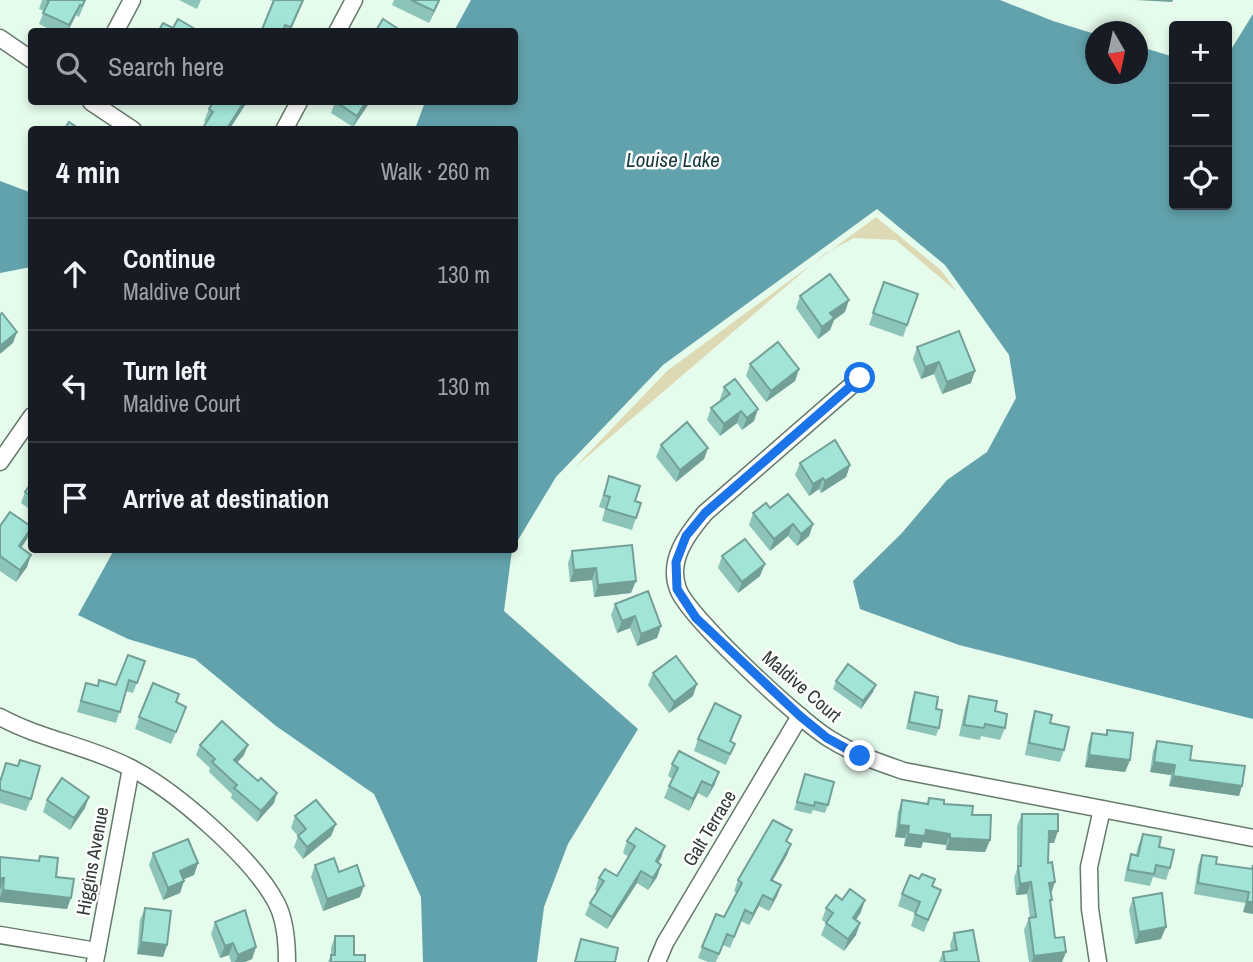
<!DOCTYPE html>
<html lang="en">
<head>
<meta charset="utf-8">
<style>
	body { margin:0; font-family:"Archivo Narrow",sans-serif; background:#20242c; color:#f1f3f6 }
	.controls { position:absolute; right:21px; top:21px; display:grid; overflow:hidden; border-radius:7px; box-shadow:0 4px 10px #0003 }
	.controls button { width:63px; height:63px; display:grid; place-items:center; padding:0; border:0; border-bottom:2px solid #363941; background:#171b24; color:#f1f3f6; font:35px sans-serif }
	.compass { position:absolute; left:1085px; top:21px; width:63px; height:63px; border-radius:50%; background:#171b24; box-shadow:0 4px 10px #0003; rotate:171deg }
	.stop { position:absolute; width:21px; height:21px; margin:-16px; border:5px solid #1a73e8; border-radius:50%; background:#fff }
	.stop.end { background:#1a73e8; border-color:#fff; box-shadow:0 2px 7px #0008 }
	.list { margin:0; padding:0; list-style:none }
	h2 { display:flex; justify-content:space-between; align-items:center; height:91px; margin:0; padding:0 28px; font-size:30px }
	h2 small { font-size:23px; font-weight:400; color:#9ea1a6 }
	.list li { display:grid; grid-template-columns:46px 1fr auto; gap:21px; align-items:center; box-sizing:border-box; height:112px; padding:0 28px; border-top:2px solid #363941 }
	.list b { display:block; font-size:26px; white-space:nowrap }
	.list p { margin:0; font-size:23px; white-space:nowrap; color:#9ea1a6 }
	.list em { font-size:23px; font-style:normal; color:#9ea1a6 }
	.icon { flex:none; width:38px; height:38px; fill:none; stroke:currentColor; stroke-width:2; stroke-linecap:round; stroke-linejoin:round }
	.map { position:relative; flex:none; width:1253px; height:962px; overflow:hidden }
	.search { position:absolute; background:#171b24; box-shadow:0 4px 10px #0003; left:28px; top:28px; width:490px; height:77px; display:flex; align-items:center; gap:18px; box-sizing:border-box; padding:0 24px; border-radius:7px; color:#9ea1a6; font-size:26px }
	.panel { position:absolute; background:#171b24; box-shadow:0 4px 10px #0003; left:28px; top:126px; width:490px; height:427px; border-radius:7px }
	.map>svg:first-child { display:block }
</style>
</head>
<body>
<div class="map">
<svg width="1253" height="962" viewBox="0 0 1253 962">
	<rect width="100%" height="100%" fill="#e5fbec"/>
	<path fill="#ddd9b4" d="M876 217 941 270 957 292 896 240 854 238 824 254 573 469 667 371Z"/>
	<g fill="#62a2ac">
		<path d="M471 0H1000L1053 21 1095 34 1096 74H1138V46L1174 57V205H1227V56L1253 14V719L959 645 860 609 853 581 901 534 947 480 987 452 1016 398 1009 355 945 265 877 209 663 365 556 477 515 545 514 130 415 129 425 102H514V32L454 31Z"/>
		<path d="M0 181 32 193 31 267 0 273Z"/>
		<path d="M114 550H512L504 611 638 729 568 844 544 907 537 962H423L421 897 374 794 276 726 195 659 128 639 78 615Z"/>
	</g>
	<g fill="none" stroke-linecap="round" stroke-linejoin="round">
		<defs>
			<g id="minor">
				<path d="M115 32 132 0"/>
				<path d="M337 32 354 0"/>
				<path d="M0 38 32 60"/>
				<path d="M91 102 133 130"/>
				<path d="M284 130 299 102"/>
				<path d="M860 378 705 513C688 533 667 560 678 589 688 617 802 723 830 739 854 754 878 762 904 771L1253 838"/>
				<path d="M0 462 32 416"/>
				<path d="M0 717C40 739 88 746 129 767 175 790 254 859 277 904 285 920 287 945 287 962"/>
				<path d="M0 935 97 951"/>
				<path d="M95 962 131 768"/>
				<path d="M657 962 665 943 800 716"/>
				<path d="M1098 962 1090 909 1089 867 1102 809"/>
			</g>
		</defs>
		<use href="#minor" stroke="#667a6c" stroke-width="19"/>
		<use href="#minor" stroke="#fff" stroke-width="16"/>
	</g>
	<g fill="#8cc4ba">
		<path d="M42 0H86L79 17 76 15 68 32H55L39 24 44 11 39 9Z"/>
		<path d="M179 0H201L197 9Z"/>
		<path d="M270 0H304L290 32H261L273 1Z"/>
		<path d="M394 0H440L429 23 392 5Z"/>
		<path d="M247 102 229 130H203L207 122 204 121 209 109Z"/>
		<path d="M335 102H370L353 127 331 113Z"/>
		<path d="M884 282 918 294 903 337 869 325Z"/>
		<path d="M800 296 845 312 834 320 830 330 818 339 796 308Z"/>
		<path d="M917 347 971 383 942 394 934 374 921 379 913 359Z"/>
		<path d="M750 364 799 369 795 381 766 402 746 376Z"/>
		<path d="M724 387 754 421 742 430 737 423 720 436 707 420 711 408 721 401 720 399Z"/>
		<path d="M661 445 708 448 704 459 676 482 656 457Z"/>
		<path d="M800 463 850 465 846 477 821 493 819 489 809 496 795 475Z"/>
		<path d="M609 476 635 501 636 518 632 530 602 521 605 509 599 507Z"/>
		<path d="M32 482V511L21 503 25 492Z"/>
		<path d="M770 508 813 524 809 536 797 546 788 536 770 551 749 525 753 513Z"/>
		<path d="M0 526 27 539 21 548 27 567 16 582 0 571Z"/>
		<path d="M572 551 631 593 594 597 592 580 570 582 568 563Z"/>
		<path d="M722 556 760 576 738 593 718 568Z"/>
		<path d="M615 604 661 626 657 638 637 646 630 628 617 633 611 615Z"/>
		<path d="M145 661 133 693 126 691 116 723 77 712 86 683 98 686 116 685Z"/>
		<path d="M653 673 693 696 669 713 648 685Z"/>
		<path d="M836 681 873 692 861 709 833 689Z"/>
		<path d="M915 692 936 709 939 728 936 736 906 729 912 700Z"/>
		<path d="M969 696 995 711 1005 728 1000 740 981 736 980 740 959 736 965 708Z"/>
		<path d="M1035 711 1050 723 1064 750 1060 762 1025 755 1031 723Z"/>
		<path d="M741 716 731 742 735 744 726 765 694 751 698 739Z"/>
		<path d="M139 717 182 718 171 744 135 729Z"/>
		<path d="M1107 730 1130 760 1125 772 1085 767 1088 745 1092 733 1106 734Z"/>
		<path d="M1157 741 1190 760 1239 796 1169 786 1171 775 1150 772 1153 751Z"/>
		<path d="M200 745 244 755 237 763 274 803 257 822 231 798 232 794 209 772 210 768 196 755Z"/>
		<path d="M6 763 31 799 26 811 0 803V779Z"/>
		<path d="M672 764 715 784 707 798 698 793 689 811 664 798 672 779 668 776Z"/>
		<path d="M805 774 828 805 825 813 813 810 811 814 794 810Z"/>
		<path d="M929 798 972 815 990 840 985 852 946 850V845L923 842 921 848 904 846 905 838 895 837 898 812 902 800 927 804Z"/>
		<path d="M47 800 85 808 70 830 43 812Z"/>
		<path d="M1022 814 1054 843H1049L1048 863 1052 900 1050 903 1055 938 1066 952 1062 962H1029L1024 930 1029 918H1030L1027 894 1016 895 1014 878 1017 869V826Z"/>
		<path d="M295 816 336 824 331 836 303 859 294 847 298 836 291 828Z"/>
		<path d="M1143 834 1159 847 1170 868 1166 880 1153 877 1150 886 1124 881 1127 866 1131 854 1136 855 1138 846Z"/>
		<path d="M627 841 661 858 658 863 661 865 657 877 648 890 637 883 607 929 585 915 590 903 597 891 595 890 599 878 617 876 629 857 623 853Z"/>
		<path d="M787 842V855L773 880 781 885 777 896 769 911 759 906 749 925 741 921 730 948 723 945 716 962H708L698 958 702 947 724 917 737 893 734 891 738 880Z"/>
		<path d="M153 853 198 863 194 875 183 879 184 881 180 893 163 900 149 865Z"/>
		<path d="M1202 855 1216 864 1251 869 1253 865V914L1243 912 1245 903 1194 894 1198 866Z"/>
		<path d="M40 856 56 877 67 909 0 902V857L38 861Z"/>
		<path d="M315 865 339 872 360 897 323 911 311 877Z"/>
		<path d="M933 886 941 890 924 932 911 926 915 913 898 906 902 894Z"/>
		<path d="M1133 898 1161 939 1135 944 1129 910Z"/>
		<path d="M145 908 167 945 163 957 137 954 140 920Z"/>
		<path d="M826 908 861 912 856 920 860 923 856 935 844 951 821 935 826 923 822 920Z"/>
		<path d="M215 922 256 947 252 959 245 962H231L229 955 220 958 211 934Z"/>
		<path d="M954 933 979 962H939L943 952 951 951 950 945Z"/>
		<path d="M335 936 354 955 365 962H328L331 955V948Z"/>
	</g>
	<g fill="#72a097">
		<path d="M439 0H440L429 23 434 11Z"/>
		<path d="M1135 0H1173L1172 2Z"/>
		<path d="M80 5 76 15 67 32 69 25Z"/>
		<path d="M244 102H247L229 130H226Z"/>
		<path d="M366 102H370L353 127 357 116Z"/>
		<path d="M849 300 845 312 834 320 830 330 818 339 822 327 830 313Z"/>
		<path d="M17 332 13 343 0 354V346Z"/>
		<path d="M939 362 934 374 921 379 925 367Z"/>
		<path d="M799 369 795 381 766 402 771 391Z"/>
		<path d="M975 371 971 383 942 394 947 382Z"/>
		<path d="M758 409 754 421 742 430 747 418Z"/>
		<path d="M741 411 737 423 720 436 724 424Z"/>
		<path d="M708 448 704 459 676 482 680 470Z"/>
		<path d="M850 465 846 477 821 493 825 481Z"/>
		<path d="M823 478 819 489 809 496 813 484Z"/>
		<path d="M793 524 788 536 770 551 774 539Z"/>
		<path d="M813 524 809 536 797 546 801 534Z"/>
		<path d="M32 528 27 539 14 558 19 546Z"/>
		<path d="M31 555 27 567 16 582 20 570Z"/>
		<path d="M765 564 760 576 738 593 742 582Z"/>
		<path d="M596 568 592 580 570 582 574 570Z"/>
		<path d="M636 581 631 593 594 597 598 585Z"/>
		<path d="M635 616 630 628 617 633 622 621Z"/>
		<path d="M661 626 657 638 637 646 641 634Z"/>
		<path d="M697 684 693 696 669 713 674 702Z"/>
		<path d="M876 685 873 692 861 709 863 701Z"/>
		<path d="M248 745 244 755 230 770 234 760Z"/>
		<path d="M1089 755 1130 760 1125 772 1085 767Z"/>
		<path d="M1154 762 1175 765 1171 775 1150 772Z"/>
		<path d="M719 772 715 784 707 798 712 786Z"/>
		<path d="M1173 776 1242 786 1239 796 1169 786Z"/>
		<path d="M702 781 698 793 689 811 693 799Z"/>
		<path d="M277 793 274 803 257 822 261 811Z"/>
		<path d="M89 797 85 808 70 830 74 818Z"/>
		<path d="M336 824 331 836 303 859 307 847Z"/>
		<path d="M899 825 909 826 905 838 895 837Z"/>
		<path d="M926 830 950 834 946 845 923 842 921 848 904 846 908 834Z"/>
		<path d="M1049 831H1058L1054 843H1044Z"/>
		<path d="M950 838 990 840 985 852 946 850Z"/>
		<path d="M791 844 787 855 767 890 771 880Z"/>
		<path d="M665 846 661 858 651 873 656 861Z"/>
		<path d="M198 863 194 875 175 883 180 871Z"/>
		<path d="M661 865 657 877 648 890 653 878Z"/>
		<path d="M641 871 637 883 607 929 612 917Z"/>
		<path d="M0 878H4L0 890Z"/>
		<path d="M184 881 180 893 163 900 168 888Z"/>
		<path d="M1031 882 1027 894 1016 895 1020 884Z"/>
		<path d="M1055 882 1051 894 1049 883Z"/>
		<path d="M781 885 777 896 769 911 773 900Z"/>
		<path d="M364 886 360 897 323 911 327 899Z"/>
		<path d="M3 890 71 898 67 909 0 902V897Z"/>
		<path d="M763 895 759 906 749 925 753 914Z"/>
		<path d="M865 900 861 912 849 930 853 918Z"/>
		<path d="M1247 902H1253V914L1243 912Z"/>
		<path d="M860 923 856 935 844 951 848 939Z"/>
		<path d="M1166 927 1161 939 1135 944 1139 932Z"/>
		<path d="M141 942 167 945 163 957 137 954Z"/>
		<path d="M233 943 229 955 220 958 225 946Z"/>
		<path d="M256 947 252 959 245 962H235L238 955Z"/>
		<path d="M1066 952 1062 962H1032L1034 956Z"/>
	</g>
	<g fill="#a3e4d8" stroke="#72a097" stroke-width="2">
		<path d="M47 0H85L82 6 80 5 69 25 43 13 49 1Z"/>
		<path d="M274 0H303L291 27 285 25 283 32H261Z"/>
		<path d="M411 0H439L434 11Z"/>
		<path d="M178 19 195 29 193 32H158L163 23 173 28Z"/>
		<path d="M383 19 403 32H375Z"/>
		<path d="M213 102H244L226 130H209L204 126 213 112 209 109Z"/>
		<path d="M336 102H366L357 116Z"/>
		<path d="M69 122 81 130H64Z"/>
		<path d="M830 274 849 300 830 313 834 318 822 327 800 296Z"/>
		<path d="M884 282 918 294 907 325 873 313Z"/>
		<path d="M2 313 17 332 0 346V315Z"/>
		<path d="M959 331 975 371 947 382 939 362 925 367 917 347Z"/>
		<path d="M778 342 799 369 771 391 750 364Z"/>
		<path d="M735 379 758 409 747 418 741 411 724 424 711 408 730 394 724 387Z"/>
		<path d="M687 422 708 448 680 470 661 445Z"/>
		<path d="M835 440 850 465 825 481 823 478 813 484 800 463Z"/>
		<path d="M609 476 640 486 635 501 641 503 636 518 606 509 610 497 604 495Z"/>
		<path d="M32 482V496L25 492Z"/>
		<path d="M788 494 813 524 801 534 793 524 774 539 753 513 766 503 770 508Z"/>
		<path d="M10 512 32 527 19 546 31 555 20 570 0 556V526Z"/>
		<path d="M745 539 765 564 742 582 722 556Z"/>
		<path d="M632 545 636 581 598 585 596 568 574 570 572 551Z"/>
		<path d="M648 591 661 626 641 634 635 616 622 621 615 604Z"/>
		<path d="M128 655 145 661 137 683 129 680 120 712 81 701 86 683 98 686 99 680 116 685Z"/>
		<path d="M676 656 697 684 674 702 653 673Z"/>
		<path d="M848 664 876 685 863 701 836 681Z"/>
		<path d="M153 683 179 694 176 702 186 707 176 732 139 717Z"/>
		<path d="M915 692 938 697 936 709 942 710 939 728 909 722Z"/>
		<path d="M969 696 997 701 995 711 1007 714 1005 728 985 724 984 728 964 725Z"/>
		<path d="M715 703 741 716 730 741 735 744 730 754 698 739Z"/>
		<path d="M1035 711 1052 715 1050 723 1069 727 1064 750 1029 743Z"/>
		<path d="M222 721 248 745 234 760 258 781 261 778 277 793 261 811 234 788 237 785 212 762 215 759 200 745Z"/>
		<path d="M1107 730 1133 733 1130 760 1089 755 1092 733 1107 735Z"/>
		<path d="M1157 741 1192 746 1190 760 1245 766 1242 786 1173 776 1175 765 1154 762Z"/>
		<path d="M679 751 719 772 712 786 702 781 693 799 669 786 678 768 672 764Z"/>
		<path d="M20 760 40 766 31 799 0 790V782L6 763 18 766Z"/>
		<path d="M805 774 834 782 828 805 815 802 814 806 797 802Z"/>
		<path d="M62 778 89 797 74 818 47 800Z"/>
		<path d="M929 798 944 800V804L973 806 972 815H991L990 840 950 838V834L926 830 925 836 908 834 909 826 899 825 902 800 928 804Z"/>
		<path d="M316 800 336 824 307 847 298 836 306 829 295 816Z"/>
		<path d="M1022 814H1058V831H1049L1048 863 1052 862 1055 882 1049 883 1052 900H1050L1055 938 1064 937 1066 952 1034 956 1029 918 1036 917 1031 882 1020 884 1018 866H1021Z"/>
		<path d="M773 820 792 830 786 841 791 844 771 880 781 885 773 900 763 895 753 914 745 910 734 937 727 934 719 954 702 947 716 914 724 917 742 883 738 880Z"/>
		<path d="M636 828 665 846 656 861 661 865 653 878 641 871 612 917 590 903 604 881 599 878 605 869 617 876 635 846 627 841Z"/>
		<path d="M1143 834 1161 837 1159 847 1174 850 1170 868 1156 865 1154 874 1128 870 1131 854 1138 856Z"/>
		<path d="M188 839 198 863 180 871 184 881 168 888 153 853Z"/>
		<path d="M1202 855 1217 857 1216 864 1252 869 1253 865V902H1247L1249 892 1198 883Z"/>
		<path d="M40 856 58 858 56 877 74 879 71 898 3 890 4 878H0V857L39 861Z"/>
		<path d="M334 858 339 872 357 865 364 886 327 899 315 865Z"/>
		<path d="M922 874 935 879 932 886 941 890 928 920 915 914 920 902 902 894 910 875 919 879Z"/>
		<path d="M850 889 865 900 853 918 860 923 848 939 826 923 833 913 826 908 836 895 842 900Z"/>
		<path d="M1162 893 1166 927 1139 932 1133 898Z"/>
		<path d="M145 908 171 911 167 945 141 942Z"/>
		<path d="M245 910 256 947 238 955 233 943 225 946 215 922Z"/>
		<path d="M973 930 979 962H945L943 952 957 950 954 933Z"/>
		<path d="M335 936H354V955H365V962H331V955H335Z"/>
		<path d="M581 939 618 948 615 962H575Z"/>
	</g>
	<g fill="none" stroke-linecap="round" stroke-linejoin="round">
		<path stroke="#1a73e8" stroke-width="9" d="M860 756 827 738 800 716 696 618 677 589 676 562 686 536 705 513 860 378"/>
	</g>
	<g text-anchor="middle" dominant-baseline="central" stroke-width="5" stroke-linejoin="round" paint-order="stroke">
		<g font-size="19" fill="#343c36" stroke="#fff">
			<text transform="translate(802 686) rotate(41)">Maldive Court</text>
			<text transform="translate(709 828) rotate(-59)">Galt Terrace</text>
			<text transform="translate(92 861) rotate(-80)">Higgins Avenue</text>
		</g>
		<g font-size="21" font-style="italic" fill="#193a3f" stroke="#fff">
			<text x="673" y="159">Louise Lake</text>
		</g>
	</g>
</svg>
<div class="controls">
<button>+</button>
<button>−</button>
<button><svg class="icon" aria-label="locate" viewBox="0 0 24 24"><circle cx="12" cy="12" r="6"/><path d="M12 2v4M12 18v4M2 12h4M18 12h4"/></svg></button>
</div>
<svg class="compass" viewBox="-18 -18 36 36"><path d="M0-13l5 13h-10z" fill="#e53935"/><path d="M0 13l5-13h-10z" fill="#9ea1a6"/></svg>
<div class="stop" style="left:860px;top:378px"></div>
<div class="stop end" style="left:860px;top:756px"></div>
<div class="search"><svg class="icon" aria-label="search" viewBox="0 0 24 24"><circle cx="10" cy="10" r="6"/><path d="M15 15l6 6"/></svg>Search here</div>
<section class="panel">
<h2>4 min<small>Walk · 260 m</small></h2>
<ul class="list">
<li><svg class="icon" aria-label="ahead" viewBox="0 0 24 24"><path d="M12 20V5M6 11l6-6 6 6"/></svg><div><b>Continue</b><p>Maldive Court</p></div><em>130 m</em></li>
<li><svg class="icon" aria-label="left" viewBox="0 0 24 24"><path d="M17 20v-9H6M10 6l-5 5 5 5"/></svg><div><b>Turn left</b><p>Maldive Court</p></div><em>130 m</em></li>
<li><svg class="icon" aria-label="arrive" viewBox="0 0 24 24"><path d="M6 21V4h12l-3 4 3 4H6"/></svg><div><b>Arrive at destination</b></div></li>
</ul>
</section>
</div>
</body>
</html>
